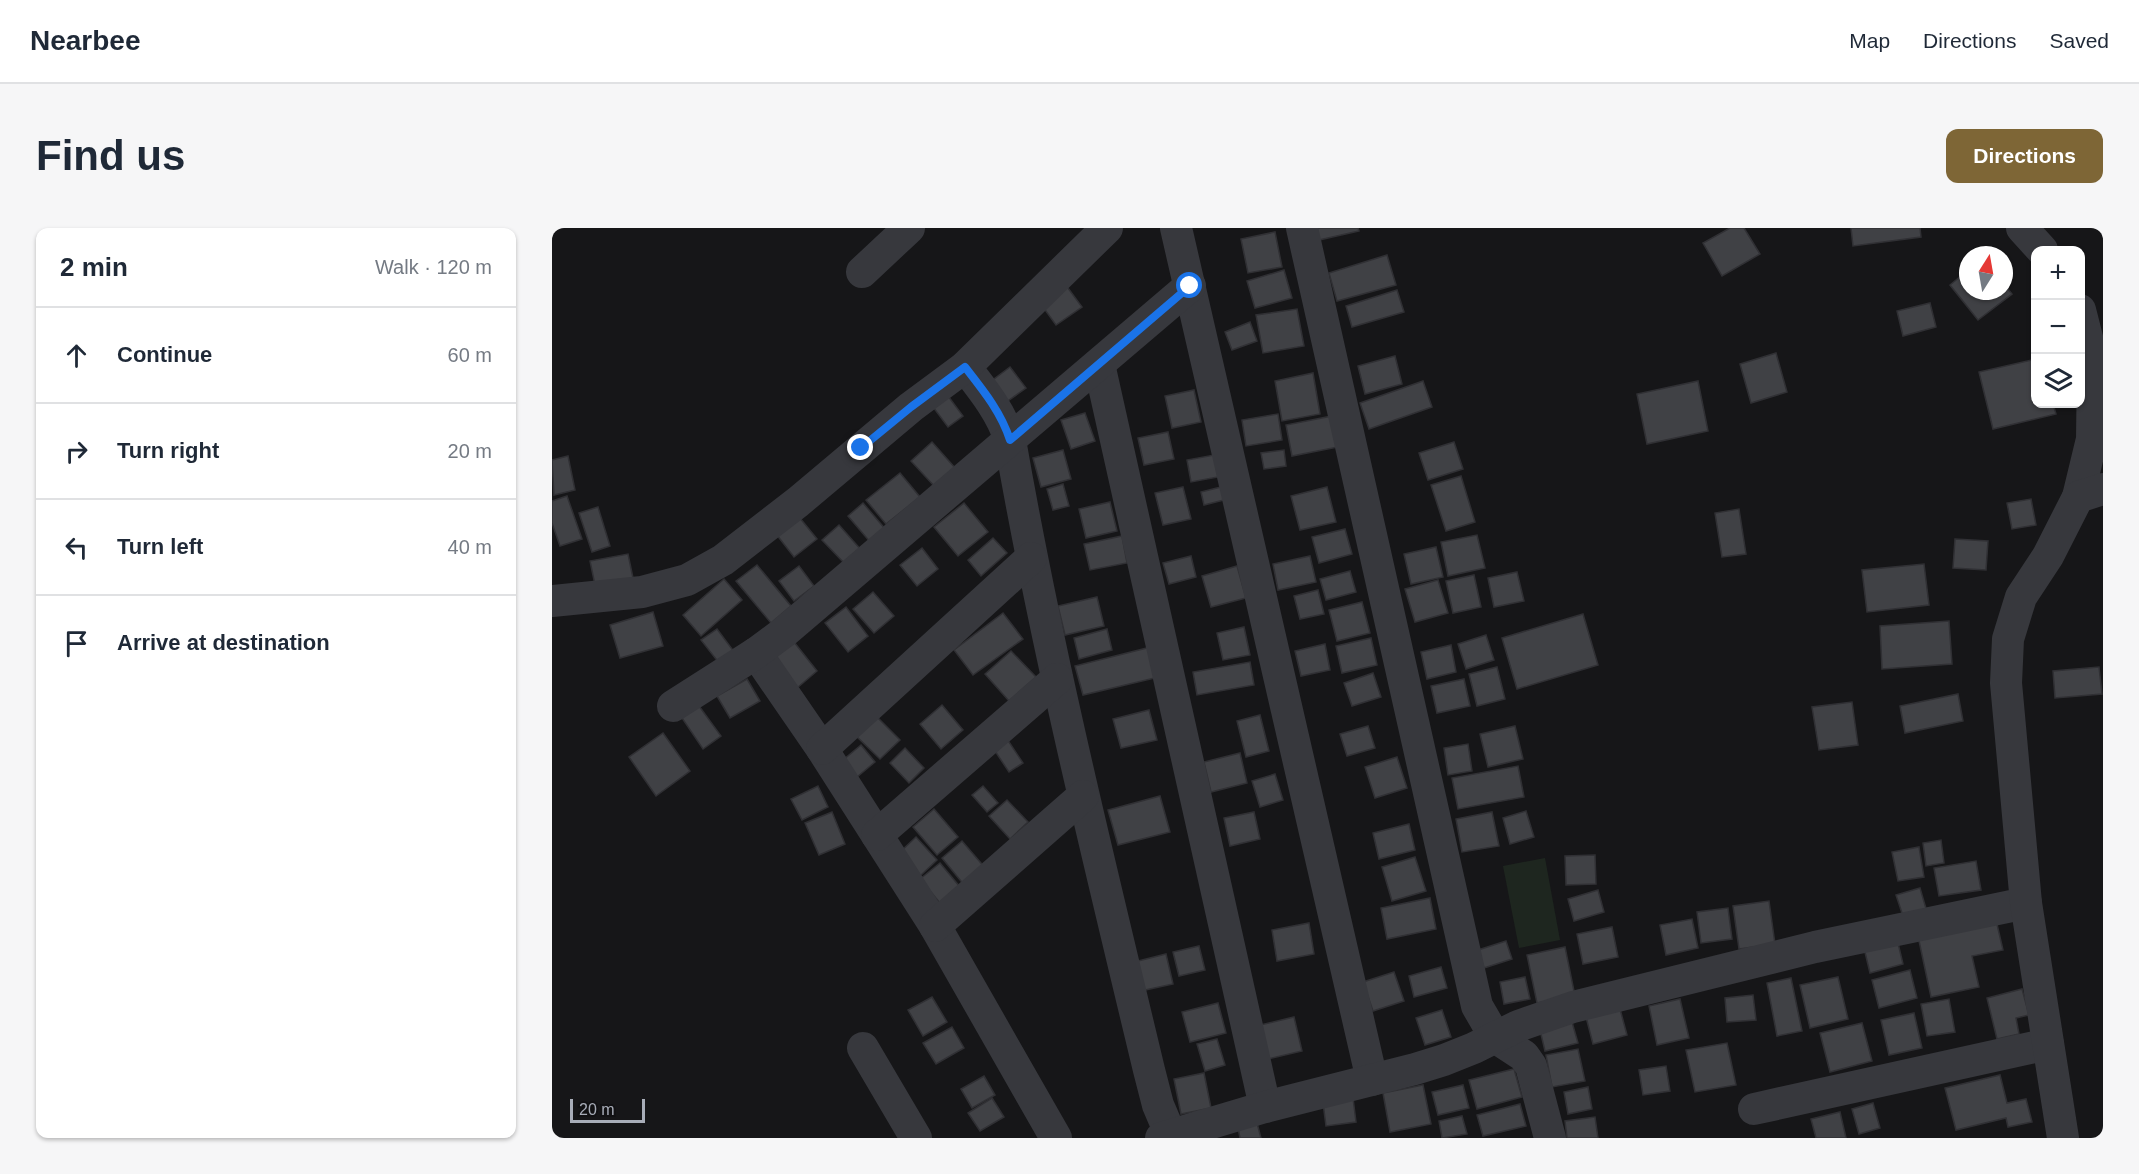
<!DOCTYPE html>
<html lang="en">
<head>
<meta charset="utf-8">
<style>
	body { margin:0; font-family:Helvetica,sans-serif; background:#f6f6f7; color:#1f2937 }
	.controls { position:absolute; right:18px; top:18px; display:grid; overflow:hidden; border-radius:12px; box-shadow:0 2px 4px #0004 }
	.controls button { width:54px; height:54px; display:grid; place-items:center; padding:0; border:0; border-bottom:2px solid #e0e1e3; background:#fff; color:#1f2937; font:30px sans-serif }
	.compass { position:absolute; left:1407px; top:18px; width:54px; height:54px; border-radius:50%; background:#fff; box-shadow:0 2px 4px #0004; rotate:11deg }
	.scale { position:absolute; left:18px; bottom:15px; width:75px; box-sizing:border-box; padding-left:6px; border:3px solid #a8adb8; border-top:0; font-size:16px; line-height:21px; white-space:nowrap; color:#a8adb8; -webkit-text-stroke:4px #111113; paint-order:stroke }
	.stop { position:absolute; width:18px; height:18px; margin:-14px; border:4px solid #1a73e8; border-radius:50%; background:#fff }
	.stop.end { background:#1a73e8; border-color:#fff; box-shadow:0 2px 6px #0008 }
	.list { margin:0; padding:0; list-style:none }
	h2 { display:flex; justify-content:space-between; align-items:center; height:78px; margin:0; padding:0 24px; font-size:26px }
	h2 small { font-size:20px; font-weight:400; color:#747a83 }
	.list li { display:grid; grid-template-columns:39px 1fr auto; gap:18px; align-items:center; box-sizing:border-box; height:96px; padding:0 24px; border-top:2px solid #e0e1e3 }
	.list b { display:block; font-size:22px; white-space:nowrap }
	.list em { font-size:20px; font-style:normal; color:#747a83 }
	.icon { flex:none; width:33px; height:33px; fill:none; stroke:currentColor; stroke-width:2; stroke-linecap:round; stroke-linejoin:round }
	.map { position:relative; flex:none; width:1551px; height:910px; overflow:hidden; border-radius:12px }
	header { display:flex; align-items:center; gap:36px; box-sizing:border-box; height:84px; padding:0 30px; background:#fff; border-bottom:2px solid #e0e1e3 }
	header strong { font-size:28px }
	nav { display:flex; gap:33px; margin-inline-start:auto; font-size:21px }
	.intro { display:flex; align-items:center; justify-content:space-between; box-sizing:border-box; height:144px; padding:0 36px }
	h1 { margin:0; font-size:42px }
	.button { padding:15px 27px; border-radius:12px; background:#7e6636; color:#fff; font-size:21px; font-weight:700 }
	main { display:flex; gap:36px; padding:0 36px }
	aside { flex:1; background:#fff; border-radius:12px; box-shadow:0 2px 4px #0004 }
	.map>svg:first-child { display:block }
</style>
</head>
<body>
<header>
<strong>Nearbee</strong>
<nav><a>Map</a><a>Directions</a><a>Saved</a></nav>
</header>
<div class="intro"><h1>Find us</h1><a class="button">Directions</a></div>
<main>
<aside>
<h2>2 min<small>Walk · 120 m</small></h2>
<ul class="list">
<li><svg class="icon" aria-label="ahead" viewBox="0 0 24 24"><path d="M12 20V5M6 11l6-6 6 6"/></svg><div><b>Continue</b></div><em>60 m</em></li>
<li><svg class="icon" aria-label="right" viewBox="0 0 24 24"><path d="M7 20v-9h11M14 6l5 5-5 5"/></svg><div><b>Turn right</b></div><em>20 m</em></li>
<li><svg class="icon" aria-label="left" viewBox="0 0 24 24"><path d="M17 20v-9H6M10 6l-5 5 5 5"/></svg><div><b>Turn left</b></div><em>40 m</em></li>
<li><svg class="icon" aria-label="arrive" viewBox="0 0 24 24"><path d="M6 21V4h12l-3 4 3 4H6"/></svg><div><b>Arrive at destination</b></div></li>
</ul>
</aside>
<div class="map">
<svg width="1551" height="910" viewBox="0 0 1551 910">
	<rect width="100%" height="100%" fill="#161618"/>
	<path fill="#1e261f" d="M993 630 1008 712 967 720 951 638Z"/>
	<g fill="#404145" stroke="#303034" stroke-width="1.5">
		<path d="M764 0H806L807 3 767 12Z"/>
		<path d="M1178 0H1192L1208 26 1170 48 1151 15Z"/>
		<path d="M1299 0H1368L1369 9 1301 18Z"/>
		<path d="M723 4 730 39 696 45 689 11Z"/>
		<path d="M835 27 844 57 785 73 777 45Z"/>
		<path d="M732 42 740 70 703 80 695 53Z"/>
		<path d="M1416 42V63H1452V56L1460 66 1426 92 1398 57Z"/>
		<path d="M513 56 530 79 504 97 488 75Z"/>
		<path d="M845 62 852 84 800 99 794 78Z"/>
		<path d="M1378 75 1384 99 1351 108 1345 83Z"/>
		<path d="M745 81 752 118 711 125 704 87Z"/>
		<path d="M698 94 705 113 680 122 673 104Z"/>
		<path d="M1224 125 1235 164 1199 175 1188 136Z"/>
		<path d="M843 128 850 156 813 166 806 138Z"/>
		<path d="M1484 131V176H1501L1504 186 1441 201 1427 144Z"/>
		<path d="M458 139 474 160 453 175 438 154Z"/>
		<path d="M761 145 768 186 730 193 723 153Z"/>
		<path d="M871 153 880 179 817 201 808 175Z"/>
		<path d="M1146 153 1156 203 1095 216 1085 166Z"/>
		<path d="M642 162 649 194 620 200 613 168Z"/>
		<path d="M396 168 411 188 396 199 381 179Z"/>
		<path d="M533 185 543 213 519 221 509 192Z"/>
		<path d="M726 186 730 212 694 218 690 192Z"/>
		<path d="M780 188 786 219 740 228 734 197Z"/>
		<path d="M616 204 622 231 592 237 586 210Z"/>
		<path d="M380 214 404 241 384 260 359 233Z"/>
		<path d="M902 214 911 241 876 252 867 225Z"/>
		<path d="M511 222 519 251 489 259 481 230Z"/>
		<path d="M732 222 734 238 712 241 709 225Z"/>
		<path d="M662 227 666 249 639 254 635 232Z"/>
		<path d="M16 228 23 262 2 267 0 232Z"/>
		<path d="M348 245 368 269 334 296 314 272Z"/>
		<path d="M909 248 923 294 894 303 879 257Z"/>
		<path d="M511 256 517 278 501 282 495 261Z"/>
		<path d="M631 259 639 291 611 297 603 265Z"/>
		<path d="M669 259 672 272 652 277 649 264Z"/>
		<path d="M775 259 784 294 748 302 739 268Z"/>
		<path d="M15 268 30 311 8 318 0 295V273Z"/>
		<path d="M1479 271 1484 297 1460 301 1455 275Z"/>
		<path d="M558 274 565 303 534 310 527 281Z"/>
		<path d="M311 275 334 302 319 315 296 288Z"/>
		<path d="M412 275 436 304 406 328 382 299Z"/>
		<path d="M46 279 58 318 40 324 27 285Z"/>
		<path d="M1187 281 1194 326 1170 329 1163 285Z"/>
		<path d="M243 284 265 311 242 329 221 302Z"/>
		<path d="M287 297 310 323 294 337 270 312Z"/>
		<path d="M793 301 800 326 767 335 760 309Z"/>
		<path d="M925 307 933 340 896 348 889 314Z"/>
		<path d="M570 308 575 335 538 342 532 316Z"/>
		<path d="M441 310 455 325 429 348 416 332Z"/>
		<path d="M1403 311 1436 313 1434 342 1401 340Z"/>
		<path d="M884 319 891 349 859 356 852 326Z"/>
		<path d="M370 320 386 341 365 358 348 337Z"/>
		<path d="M76 326 81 350 43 357 38 333Z"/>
		<path d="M639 328 644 349 617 356 611 335Z"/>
		<path d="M758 328 764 354 726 362 721 336Z"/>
		<path d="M1372 336 1377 377 1315 384 1310 342Z"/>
		<path d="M205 337 239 378 219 395 184 353Z"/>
		<path d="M247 338 262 358 242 373 227 353Z"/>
		<path d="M685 338 694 370 659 379 650 348Z"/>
		<path d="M798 343 804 364 774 372 768 351Z"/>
		<path d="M965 344 972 373 942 379 936 350Z"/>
		<path d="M922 347 929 379 901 385 894 353Z"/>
		<path d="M172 351 190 372 149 408 131 387Z"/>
		<path d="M886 352 896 385 863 394 853 361Z"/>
		<path d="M766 362 772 386 748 391 742 368Z"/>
		<path d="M321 364 342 388 322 405 301 381Z"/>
		<path d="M545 369 552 398 513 407 506 378Z"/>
		<path d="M810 374 818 405 785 413 777 382Z"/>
		<path d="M294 379 316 408 296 424 273 395Z"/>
		<path d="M101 384 111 418 68 430 58 397Z"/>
		<path d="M451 385 471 411 421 447 402 422Z"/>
		<path d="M1031 386 1046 437 965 461 950 410Z"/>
		<path d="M1397 393 1400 436 1330 441 1328 398Z"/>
		<path d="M692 399 698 427 671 432 665 405Z"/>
		<path d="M165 401 186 429 171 440 149 412Z"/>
		<path d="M555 401 560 422 527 431 522 410Z"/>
		<path d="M934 407 942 432 914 441 906 416Z"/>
		<path d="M819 410 825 437 790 445 784 418Z"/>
		<path d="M242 414 265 443 245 460 221 431Z"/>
		<path d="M773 416 778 442 749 448 743 423Z"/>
		<path d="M899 417 904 444 875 451 869 424Z"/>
		<path d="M599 419 607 449 531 467 523 438Z"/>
		<path d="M459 423 484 449 457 473 433 446Z"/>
		<path d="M698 434 702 457 645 467 641 444Z"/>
		<path d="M945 439 953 471 925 478 917 446Z"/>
		<path d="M1547 439 1550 466 1503 470 1501 443Z"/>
		<path d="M821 445 829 469 800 478 792 455Z"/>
		<path d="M195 451 208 473 178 490 165 468Z"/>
		<path d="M912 451 918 478 885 485 879 458Z"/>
		<path d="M1406 466 1411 493 1353 505 1348 478Z"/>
		<path d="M1300 474 1306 517 1267 522 1260 479Z"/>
		<path d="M390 477 411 502 389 521 368 496Z"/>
		<path d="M147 478 169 508 151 521 130 490Z"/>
		<path d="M597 482 605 512 569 520 561 491Z"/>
		<path d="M322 486 348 512 328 531 302 506Z"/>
		<path d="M708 487 717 523 694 529 685 493Z"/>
		<path d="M816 498 823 520 795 528 788 506Z"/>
		<path d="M963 498 971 531 936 539 928 506Z"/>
		<path d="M111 505 138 543 104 568 77 529Z"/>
		<path d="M455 511 471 535 457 544 441 520Z"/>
		<path d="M916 516 920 543 896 547 892 520Z"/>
		<path d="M309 517 323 534 299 554 285 537Z"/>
		<path d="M353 520 372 540 357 555 338 535Z"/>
		<path d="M688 525 695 555 659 564 652 534Z"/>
		<path d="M845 529 855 560 823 570 813 539Z"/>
		<path d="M966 538 972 569 906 581 900 550Z"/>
		<path d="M723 546 731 572 708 579 700 553Z"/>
		<path d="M266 558 276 579 250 592 239 571Z"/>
		<path d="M431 558 446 575 435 584 420 567Z"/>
		<path d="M608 568 618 604 566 617 556 582Z"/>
		<path d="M455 572 476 594 458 611 437 588Z"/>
		<path d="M382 581 406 609 385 627 361 599Z"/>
		<path d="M974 583 982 609 958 616 951 590Z"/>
		<path d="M280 584 293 616 267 627 253 595Z"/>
		<path d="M702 584 708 611 678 618 672 590Z"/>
		<path d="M940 584 947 618 910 624 904 591Z"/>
		<path d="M857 596 863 622 827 631 821 605Z"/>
		<path d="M364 609 385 632 368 648 347 625Z"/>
		<path d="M1389 612 1392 635 1374 638 1371 615Z"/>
		<path d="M410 613 434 641 413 658 390 630Z"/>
		<path d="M1367 619 1372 649 1346 653 1340 624Z"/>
		<path d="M1043 627 1044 656 1014 657 1013 628Z"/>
		<path d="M863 629 874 663 840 673 830 639Z"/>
		<path d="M1424 633 1429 662 1387 668 1382 640Z"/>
		<path d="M388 635 408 659 388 675 368 651Z"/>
		<path d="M1368 660 1375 684 1352 691 1344 667Z"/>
		<path d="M1046 662 1052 684 1022 693 1016 671Z"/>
		<path d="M878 670 884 701 835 711 829 680Z"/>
		<path d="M1217 673 1223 716 1187 721 1181 678Z"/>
		<path d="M1176 680 1180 711 1149 715 1145 684Z"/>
		<path d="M1140 691 1146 720 1114 727 1108 697Z"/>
		<path d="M1444 692 1451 722 1420 728 1427 759 1379 769 1366 708Z"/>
		<path d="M757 695 762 726 725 733 720 702Z"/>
		<path d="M1060 699 1066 729 1031 736 1025 706Z"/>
		<path d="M1345 711 1351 736 1318 745 1312 720Z"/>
		<path d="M954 713 960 731 932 740 926 722Z"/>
		<path d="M647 718 653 742 627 748 621 724Z"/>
		<path d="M1013 719 1023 768 985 775 975 727Z"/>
		<path d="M614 726 621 756 584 764 578 735Z"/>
		<path d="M889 739 895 760 862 769 857 748Z"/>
		<path d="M1358 742 1365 770 1327 780 1320 752Z"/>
		<path d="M842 744 852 773 821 783 811 754Z"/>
		<path d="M973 749 978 771 952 776 948 754Z"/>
		<path d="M1286 749 1296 791 1258 800 1248 757Z"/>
		<path d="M1239 750 1250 803 1225 808 1215 755Z"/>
		<path d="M1470 761 1477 787 1464 790 1467 806 1445 811 1435 770Z"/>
		<path d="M1201 767 1204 792 1175 794 1173 770Z"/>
		<path d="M380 769 395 794 371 808 356 782Z"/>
		<path d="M1128 771 1137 810 1105 817 1097 778Z"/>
		<path d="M1397 771 1403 804 1375 808 1369 776Z"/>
		<path d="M666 775 674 805 638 814 630 784Z"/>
		<path d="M1068 781 1075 807 1041 816 1034 789Z"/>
		<path d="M890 782 899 809 873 817 864 790Z"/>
		<path d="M1362 785 1370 820 1337 827 1329 792Z"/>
		<path d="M742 789 750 823 712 832 704 798Z"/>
		<path d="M1020 794 1026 815 993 823 988 802Z"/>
		<path d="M1310 795 1320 833 1278 844 1268 805Z"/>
		<path d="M400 799 412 820 384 836 371 815Z"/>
		<path d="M665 811 673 837 653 843 645 816Z"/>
		<path d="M1175 815 1184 857 1143 864 1134 822Z"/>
		<path d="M1026 821 1033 853 1000 859 994 827Z"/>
		<path d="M1114 838 1118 863 1091 867 1087 842Z"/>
		<path d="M962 841 970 869 925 881 917 852Z"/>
		<path d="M652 845 659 880 629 886 622 851Z"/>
		<path d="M1448 847 1455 875 1474 871 1480 894 1456 899 1454 890 1404 902 1393 860Z"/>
		<path d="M432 848 443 867 420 880 409 861Z"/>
		<path d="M871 857 879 896 838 904 831 865Z"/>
		<path d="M911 857 917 880 886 887 880 864Z"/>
		<path d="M1036 859 1040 881 1016 886 1012 864Z"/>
		<path d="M440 870 452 889 428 903 416 885Z"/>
		<path d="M801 870 804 894 774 898 771 875Z"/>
		<path d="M1321 875 1328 900 1307 906 1300 881Z"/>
		<path d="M968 876 974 898 931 908 925 887Z"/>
		<path d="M1288 884 1294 910H1264L1259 891Z"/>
		<path d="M910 888 915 906 890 910 887 893Z"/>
		<path d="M1043 889 1046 910H1015L1013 893Z"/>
		<path d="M705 895 709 910H688L686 900Z"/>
	</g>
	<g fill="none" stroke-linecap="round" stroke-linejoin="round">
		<g stroke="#37383d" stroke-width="32">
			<path d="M624 0 820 852"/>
			<path d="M750 0 925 778 943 809 972 828 979 838 998 910"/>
			<path d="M1470 0 1490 22"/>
			<path d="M310 44 357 0"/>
			<path d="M547 136 713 879"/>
			<path d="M413 139C431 162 449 184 458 212 495 424 547 633 597 842L606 877 620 910"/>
			<path d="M1526 269 1540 211 1541 133 1528 82"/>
			<path d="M0 373 90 364 135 352 171 332 246 274 359 179 413 139 555 0"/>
			<path d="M204 425 270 521 383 698 504 910"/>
			<path d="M121 478 204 425 231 405 638 58"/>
			<path d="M270 521 479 330"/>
			<path d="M325 607 505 451"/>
			<path d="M383 698 531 568"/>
			<path d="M311 820 364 910"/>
			<path d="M1202 881 1496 816"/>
			<path d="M609 910 713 879 863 841 892 832 922 820 966 798 1021 779 1263 719 1474 675"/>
			<path d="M1511 910 1474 675 1454 455 1456 411 1469 369 1496 328 1526 269 1551 261"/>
		</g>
	</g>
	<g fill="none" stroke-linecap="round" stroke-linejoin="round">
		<path stroke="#1a73e8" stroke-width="8" d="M309 220 359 179 413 139C431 162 449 184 458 212L638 58"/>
	</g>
</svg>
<div class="controls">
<button>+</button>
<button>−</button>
<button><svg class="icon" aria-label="layers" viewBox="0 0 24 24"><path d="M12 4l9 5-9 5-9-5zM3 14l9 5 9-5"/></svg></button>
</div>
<svg class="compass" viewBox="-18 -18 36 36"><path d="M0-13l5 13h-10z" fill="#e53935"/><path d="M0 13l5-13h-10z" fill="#747a83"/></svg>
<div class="scale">20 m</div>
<div class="stop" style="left:638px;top:58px"></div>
<div class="stop end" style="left:309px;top:220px"></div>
</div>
</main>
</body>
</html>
